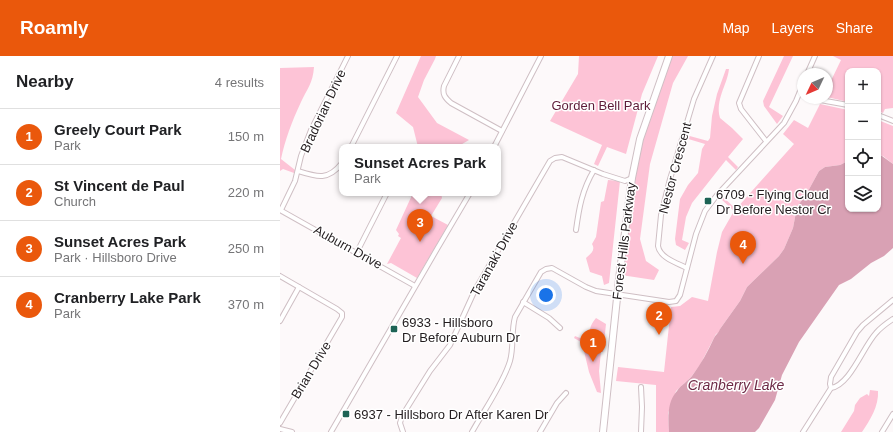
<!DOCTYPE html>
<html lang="en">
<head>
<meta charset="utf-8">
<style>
	body { margin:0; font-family:Helvetica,sans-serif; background:#f6f6f6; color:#202124 }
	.controls { position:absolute; right:12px; top:12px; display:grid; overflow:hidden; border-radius:8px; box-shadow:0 1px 3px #0004 }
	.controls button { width:36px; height:36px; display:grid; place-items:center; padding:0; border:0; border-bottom:1px solid #e0e0e0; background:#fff; color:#202124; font:20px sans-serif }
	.compass { position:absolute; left:517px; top:12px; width:36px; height:36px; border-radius:50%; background:#fff; box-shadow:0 1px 3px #0004; rotate:226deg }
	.you { position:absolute; left:266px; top:239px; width:14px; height:14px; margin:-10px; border:3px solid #fff; border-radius:50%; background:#1a73e8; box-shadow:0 0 0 6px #1a73e833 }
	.badge { display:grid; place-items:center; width:26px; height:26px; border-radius:50%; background:#ea580c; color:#fff; font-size:13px; font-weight:700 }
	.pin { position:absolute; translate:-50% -33px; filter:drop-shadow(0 1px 2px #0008) }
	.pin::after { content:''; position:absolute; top:21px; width:14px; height:12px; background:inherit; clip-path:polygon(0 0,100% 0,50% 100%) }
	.popup { position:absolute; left:59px; top:88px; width:162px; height:52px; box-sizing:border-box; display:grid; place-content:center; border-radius:8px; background:#fff; filter:drop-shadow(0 1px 3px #0005); font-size:13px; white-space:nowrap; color:#757577 }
	.popup b { font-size:15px; color:#202124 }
	.popup::after { content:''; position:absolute; left:50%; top:100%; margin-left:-8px; border:8px solid transparent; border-top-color:#fff }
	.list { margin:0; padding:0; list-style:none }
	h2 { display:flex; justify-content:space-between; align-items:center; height:52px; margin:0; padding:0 16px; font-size:17px }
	h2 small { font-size:13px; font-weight:400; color:#757577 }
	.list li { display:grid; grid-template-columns:26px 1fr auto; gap:12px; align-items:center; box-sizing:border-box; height:56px; padding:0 16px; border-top:1px solid #e0e0e0 }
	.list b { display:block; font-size:15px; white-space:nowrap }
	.list p { margin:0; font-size:13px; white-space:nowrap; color:#757577 }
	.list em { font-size:13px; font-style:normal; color:#757577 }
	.icon { flex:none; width:22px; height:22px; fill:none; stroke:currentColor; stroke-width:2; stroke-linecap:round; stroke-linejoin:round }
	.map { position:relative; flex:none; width:613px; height:376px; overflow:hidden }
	header { display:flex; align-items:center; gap:24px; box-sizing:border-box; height:56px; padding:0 20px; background:#ea580c; color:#fff }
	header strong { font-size:19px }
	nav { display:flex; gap:22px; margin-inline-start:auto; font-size:14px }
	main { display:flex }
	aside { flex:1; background:#fff }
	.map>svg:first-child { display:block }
</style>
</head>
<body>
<header>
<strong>Roamly</strong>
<nav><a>Map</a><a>Layers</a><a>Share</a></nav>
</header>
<main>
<aside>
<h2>Nearby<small>4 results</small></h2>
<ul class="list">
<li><span class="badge">1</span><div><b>Greely Court Park</b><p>Park</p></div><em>150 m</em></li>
<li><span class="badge">2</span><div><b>St Vincent de Paul</b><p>Church</p></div><em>220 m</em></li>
<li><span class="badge">3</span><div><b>Sunset Acres Park</b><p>Park · Hillsboro Drive</p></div><em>250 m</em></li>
<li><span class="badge">4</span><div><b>Cranberry Lake Park</b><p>Park</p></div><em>370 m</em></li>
</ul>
</aside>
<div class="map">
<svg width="613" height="376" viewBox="0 0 613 376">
	<rect width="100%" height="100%" fill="#fdf9fa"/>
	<g fill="#fdc3d6">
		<path d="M141 0H156L155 3 144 24 138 41 157 67 189 84 177 91H138L133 71 116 57Z"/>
		<path d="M299 0H378L362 38 346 98 327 91 318 110 314 108 322 89 270 65 298 18Z"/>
		<path d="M393 0H408L393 27 370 108 360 183 366 205 379 214 374 224 341 219 359 90 375 39Z"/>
		<path d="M504 0H513L489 51 503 60 497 68 484 50 483 45Z"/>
		<path d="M553 0H613V52L605 53 603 57 598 55V15H568V46L547 41V33L561 4Z"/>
		<path d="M34 11C33 27 27 33 21 46 12 65 5 84 1 103L15 114 14 117 3 113 0 115V12Z"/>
		<path d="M446 13H449C447 30 435 43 440 62L452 72 463 83 448 101 458 111 456 114 446 104 412 147 406 161 402 184 409 187 405 194 396 189 395 183 400 143 408 129 418 117 422 93 425 88 405 82 406 79 428 85 430 82 432 60 437 38Z"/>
		<path d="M540 48 568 54V105L560 109 545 111 539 115 527 137 517 151 513 172 504 193 499 200 467 231 460 245 440 273V276L436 278 420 309 411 321 396 335 388 357 389 376H376V329L336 325 338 311 384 316 391 251 400 250 412 241 428 245 437 196 442 176 454 155 441 143 443 141 456 153 514 88 503 78 514 64 528 72Z"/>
		<path d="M598 64 613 70V108L603 100 598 99Z"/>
		<path d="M328 124 340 125 329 227 324 229 322 220 310 216 306 202C310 198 316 195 312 188L316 181 321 146 324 145Z"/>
		<path d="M133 137H161L162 142 151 160 168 169 137 222 111 207 107 208 121 182 118 180 119 178 116 174Z"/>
		<path d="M316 262 326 268 323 296H321L319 315 321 337 317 336 309 316 304 295 308 290 294 282 295 280 310 286C309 276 309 270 316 262Z"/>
		<path d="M590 334 598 335C599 350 590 364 582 376H561L574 355 575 349 580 342 587 338 589 340Z"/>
	</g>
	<path fill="#d9a1b4" d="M598 99 602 100 613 108V192L604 200 591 207 571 223 559 229 519 286 502 319 495 344 479 372 475 376H389C388 362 387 346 397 335 401 329 408 325 412 320 421 308 428 295 434 282 436 278 439 277 440 273L460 245 467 231 499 200 504 193 513 172 517 151 527 137 539 115 545 111 560 109 568 105V153H598Z"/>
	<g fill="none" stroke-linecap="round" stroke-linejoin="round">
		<defs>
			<g id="street">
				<path d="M179 0 164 30C162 38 165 42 171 47L222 75"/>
				<path d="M479 0 459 47 461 53 486 85"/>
				<path d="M527 18 535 0"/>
				<path d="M529 42 568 49"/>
				<path d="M598 59 613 65"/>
				<path d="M71 91 117 0"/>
				<path d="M214 91 261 0"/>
				<path d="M18 115C37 121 48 125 62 107"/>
				<path d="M0 154 135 230"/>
				<path d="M1 154 15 125 21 100 31 74 68 0"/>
				<path d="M296 174C299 152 302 134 314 114"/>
				<path d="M77 196 107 137"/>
				<path d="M407 212C397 207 380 202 378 190L381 159 390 123 414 43 433 0"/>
				<path d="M0 220 57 253 62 257V261L0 367"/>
				<path d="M243 246 269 262 280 272"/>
				<path d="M0 265 19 231"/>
				<path d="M551 332 550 328 551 321 577 276 583 269 613 244"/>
				<path d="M0 373 12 376"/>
				<path d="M51 376 157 193 190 137"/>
				<path d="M123 376 120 367 122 360 150 315 170 289 195 234 270 105 275 102 282 101 323 118 345 125 352 122"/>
				<path d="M192 376C203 356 224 326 230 305 234 291 231 275 235 261L261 216 266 213 272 212 306 231 316 235 389 246 396 245 400 239 416 178 425 155 437 139 504 67 516 45 523 28"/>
				<path d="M260 376 277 347 286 337"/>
				<path d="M361 376 362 351 361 331"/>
				<path d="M523 376 551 332C570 329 583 291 596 277 601 271 607 267 613 263"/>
				<path d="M602 376 613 358"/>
			</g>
			<path id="secondary" d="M323 376 339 223 352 122 360 83 389 0"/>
		</defs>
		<use href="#street" stroke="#cfbfc4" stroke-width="6"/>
		<use href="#secondary" stroke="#cfbfc4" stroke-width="8"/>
		<use href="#street" stroke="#fff" stroke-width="4"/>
		<use href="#secondary" stroke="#fff" stroke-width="6"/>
	</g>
	<g fill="#1d6355" stroke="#fff" stroke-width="1.5">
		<rect x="424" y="141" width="8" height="8" rx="2"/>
		<rect x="110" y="269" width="8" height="8" rx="2"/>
		<rect x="62" y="354" width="8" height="8" rx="2"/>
	</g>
	<g text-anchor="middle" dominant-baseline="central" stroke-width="3" stroke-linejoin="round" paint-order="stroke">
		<g font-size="13" fill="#5d1b38" stroke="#fff">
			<text x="321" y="49">Gorden Bell Park</text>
		</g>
		<g font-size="13" fill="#221c1e" stroke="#fff">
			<text transform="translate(43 55) rotate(-65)">Bradorian Drive</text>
			<text transform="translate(395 112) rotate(-75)">Nestor Crescent</text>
			<text transform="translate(344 185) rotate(-83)">Forest Hills Parkway</text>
			<text transform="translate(68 191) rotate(29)">Auburn Drive</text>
			<text transform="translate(214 203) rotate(-61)">Taranaki Drive</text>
			<text transform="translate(31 314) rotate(-59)">Brian Drive</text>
		</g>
		<g font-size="13" fill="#221c1e" stroke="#fff" text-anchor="start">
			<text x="436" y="138">6709 - Flying Cloud<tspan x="436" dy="15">Dr Before Nestor Cr</tspan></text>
			<text x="122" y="266">6933 - Hillsboro<tspan x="122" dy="15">Dr Before Auburn Dr</tspan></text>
			<text x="74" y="358">6937 - Hillsboro Dr After Karen Dr</text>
		</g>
		<g font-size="14" font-style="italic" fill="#6d2a46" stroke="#fff">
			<text x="456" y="329">Cranberry Lake</text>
		</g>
	</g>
</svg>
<div class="controls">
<button>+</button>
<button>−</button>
<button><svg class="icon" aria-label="locate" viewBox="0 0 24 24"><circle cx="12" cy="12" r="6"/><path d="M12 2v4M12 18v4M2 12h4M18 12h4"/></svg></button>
<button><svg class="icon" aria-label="layers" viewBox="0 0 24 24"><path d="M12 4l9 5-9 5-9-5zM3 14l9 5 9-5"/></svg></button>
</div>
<svg class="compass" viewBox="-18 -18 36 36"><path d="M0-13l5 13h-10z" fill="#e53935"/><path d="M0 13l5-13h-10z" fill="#757577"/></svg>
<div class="you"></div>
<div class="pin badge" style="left:313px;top:306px">1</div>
<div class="pin badge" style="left:379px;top:279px">2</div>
<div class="pin badge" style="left:140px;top:186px">3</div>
<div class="popup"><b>Sunset Acres Park</b>Park</div>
<div class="pin badge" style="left:463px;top:208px">4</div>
</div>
</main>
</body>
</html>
